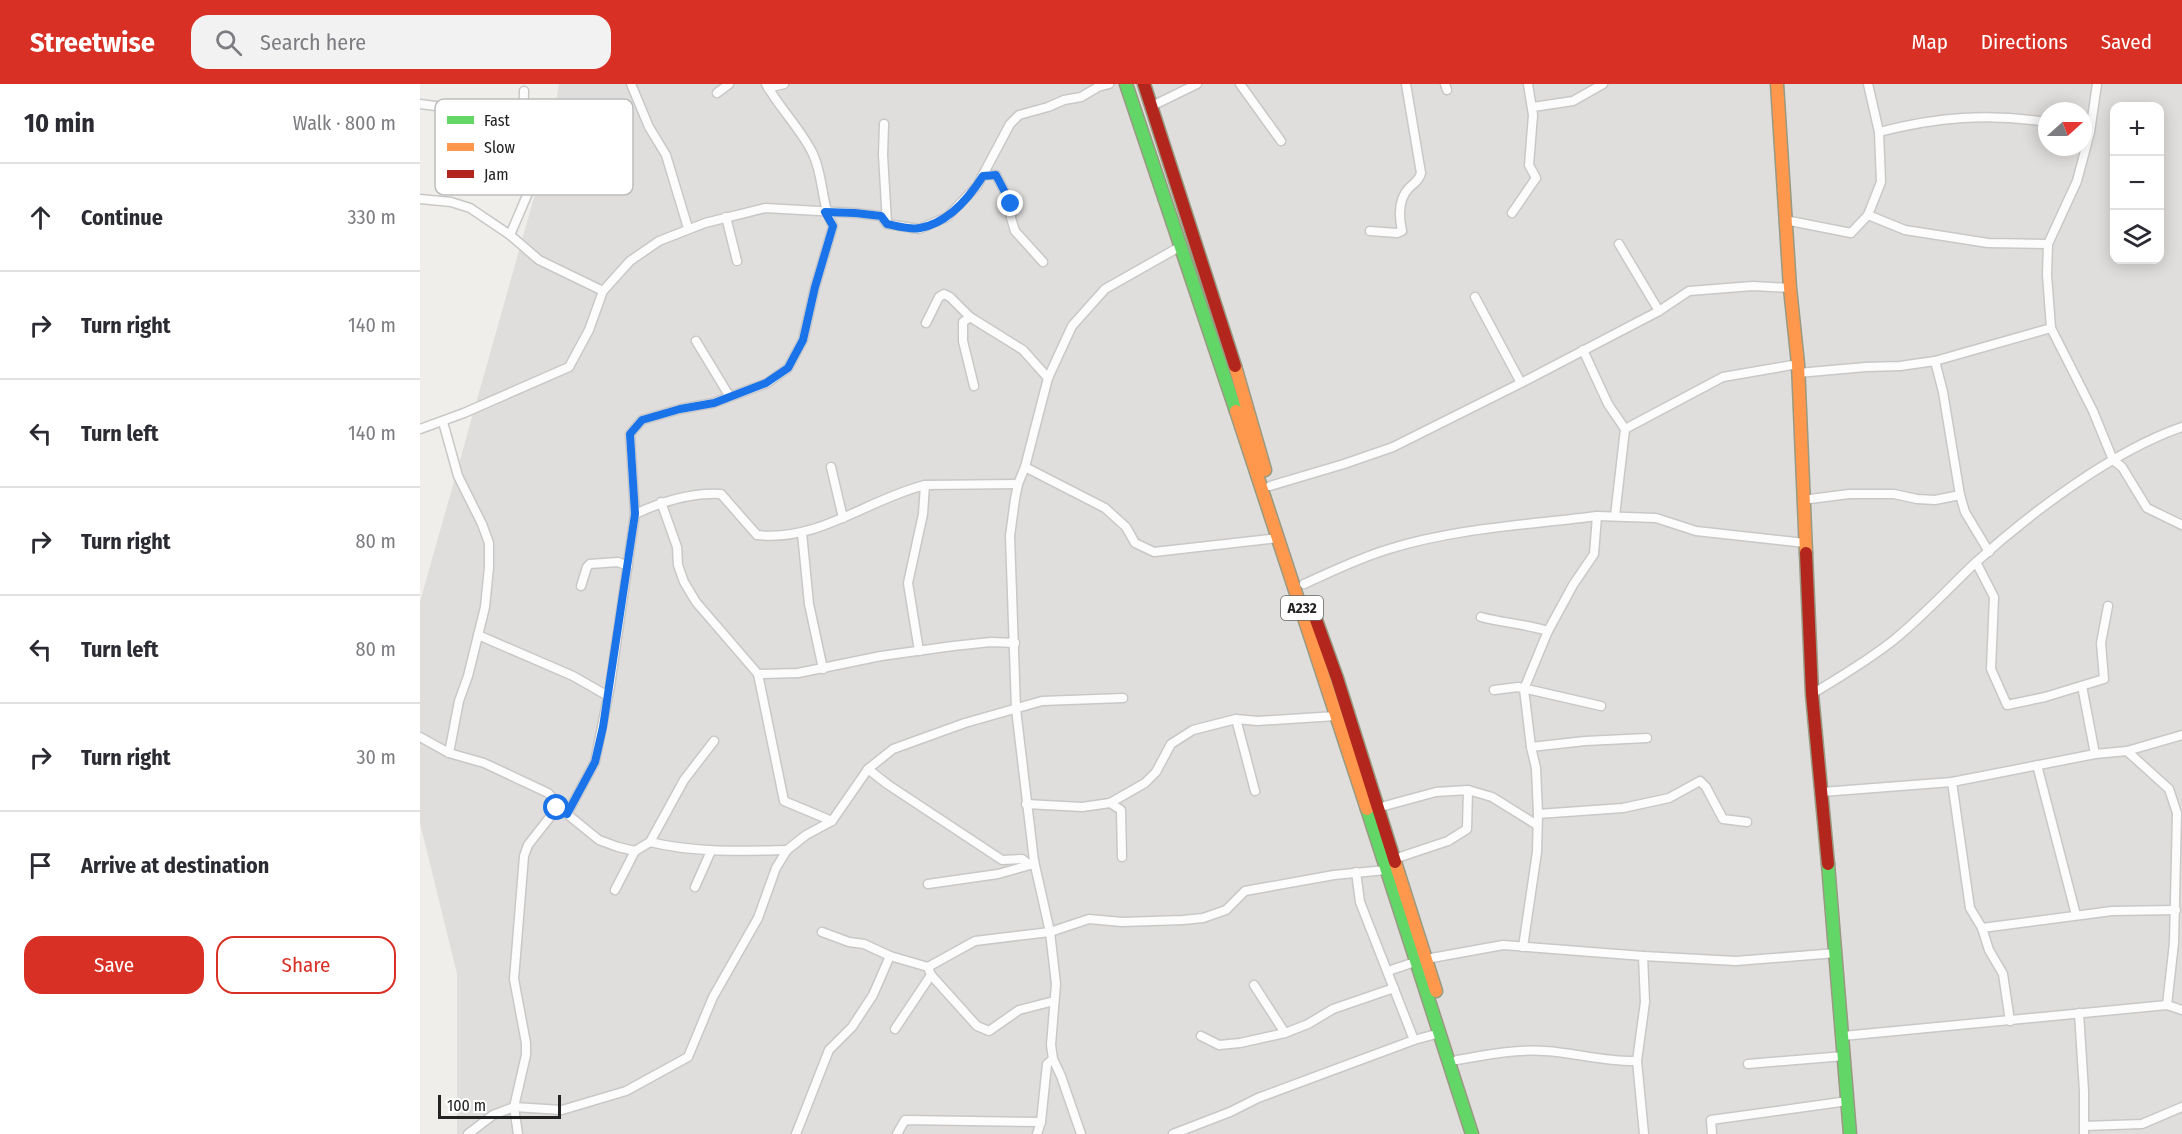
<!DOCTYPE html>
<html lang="en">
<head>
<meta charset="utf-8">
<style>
	body { margin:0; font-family:"Fira Sans Condensed",sans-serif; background:#f2f2f3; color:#2b2b33 }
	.controls { position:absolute; right:18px; top:18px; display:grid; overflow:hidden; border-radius:12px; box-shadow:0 3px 15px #0003 }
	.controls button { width:54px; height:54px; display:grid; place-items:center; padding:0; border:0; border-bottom:2px solid #e1e1e2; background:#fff; color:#2b2b33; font:30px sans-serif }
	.compass { position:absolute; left:1618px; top:18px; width:54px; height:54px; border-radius:50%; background:#fff; box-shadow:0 3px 15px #0003; rotate:69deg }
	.scale { position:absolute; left:18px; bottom:15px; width:123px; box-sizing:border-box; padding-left:6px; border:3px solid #222; border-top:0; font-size:16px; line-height:21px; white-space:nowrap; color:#222; -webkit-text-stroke:4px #fff; paint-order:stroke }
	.stop { position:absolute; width:18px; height:18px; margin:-14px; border:4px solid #1a73e8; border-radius:50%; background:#fff }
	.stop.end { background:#1a73e8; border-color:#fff; box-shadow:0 2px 6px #0008 }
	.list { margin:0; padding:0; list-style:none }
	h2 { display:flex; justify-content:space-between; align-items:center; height:78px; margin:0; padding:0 24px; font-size:26px }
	h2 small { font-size:20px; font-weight:400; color:#7c7c81 }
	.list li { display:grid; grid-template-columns:39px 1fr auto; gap:18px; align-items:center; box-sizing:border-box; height:108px; padding:0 24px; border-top:2px solid #e1e1e2 }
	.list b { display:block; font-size:22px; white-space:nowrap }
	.list em { font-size:20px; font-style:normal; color:#7c7c81 }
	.actions { display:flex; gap:12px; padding:18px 24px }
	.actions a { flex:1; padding:14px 0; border:2px solid #d93025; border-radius:18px; text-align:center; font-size:21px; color:#d93025 }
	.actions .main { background:#d93025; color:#fff }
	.icon { flex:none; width:33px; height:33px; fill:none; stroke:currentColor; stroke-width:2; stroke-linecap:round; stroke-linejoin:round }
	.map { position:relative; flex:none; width:1762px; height:1050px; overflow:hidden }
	header { display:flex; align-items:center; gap:36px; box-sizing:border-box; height:84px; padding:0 30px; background:#d93025; color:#fff }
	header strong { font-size:28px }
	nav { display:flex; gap:33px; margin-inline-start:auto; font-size:21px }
	.search { width:420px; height:54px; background:#f2f2f3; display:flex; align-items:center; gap:15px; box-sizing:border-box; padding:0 21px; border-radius:18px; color:#7c7c81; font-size:22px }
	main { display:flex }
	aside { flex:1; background:#fff }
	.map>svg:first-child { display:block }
</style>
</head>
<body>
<header>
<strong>Streetwise</strong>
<div class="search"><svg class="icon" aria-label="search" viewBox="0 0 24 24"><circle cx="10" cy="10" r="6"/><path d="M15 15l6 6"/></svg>Search here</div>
<nav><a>Map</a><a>Directions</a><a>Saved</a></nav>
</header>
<main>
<aside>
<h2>10 min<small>Walk · 800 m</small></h2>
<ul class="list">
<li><svg class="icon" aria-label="ahead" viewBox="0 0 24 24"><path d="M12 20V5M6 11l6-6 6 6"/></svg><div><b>Continue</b></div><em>330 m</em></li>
<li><svg class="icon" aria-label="right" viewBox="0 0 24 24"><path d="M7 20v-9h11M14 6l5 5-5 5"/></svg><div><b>Turn right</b></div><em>140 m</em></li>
<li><svg class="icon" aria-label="left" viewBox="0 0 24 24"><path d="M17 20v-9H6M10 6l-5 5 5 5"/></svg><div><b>Turn left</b></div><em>140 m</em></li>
<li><svg class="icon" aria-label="right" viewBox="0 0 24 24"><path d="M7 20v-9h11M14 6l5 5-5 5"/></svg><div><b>Turn right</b></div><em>80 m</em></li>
<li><svg class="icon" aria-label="left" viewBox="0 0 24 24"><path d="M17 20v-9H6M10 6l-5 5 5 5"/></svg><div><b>Turn left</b></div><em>80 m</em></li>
<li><svg class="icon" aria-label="right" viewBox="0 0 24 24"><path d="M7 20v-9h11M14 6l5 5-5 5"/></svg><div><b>Turn right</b></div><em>30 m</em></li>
<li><svg class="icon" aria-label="arrive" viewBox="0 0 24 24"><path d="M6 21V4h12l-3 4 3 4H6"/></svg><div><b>Arrive at destination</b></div></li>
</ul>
<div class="actions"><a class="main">Save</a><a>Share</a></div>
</aside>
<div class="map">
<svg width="1762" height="1050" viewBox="0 0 1762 1050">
	<rect width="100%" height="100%" fill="#f0eeeb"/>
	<path fill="#dfdedc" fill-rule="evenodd" d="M139 0H1762V1050H37V890L0 739V518L129 60ZM1694 22H1740V176H1694ZM1627 27H1663V63H1627Z"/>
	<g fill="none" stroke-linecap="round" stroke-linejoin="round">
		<defs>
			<g id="street">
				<path d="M211 0 229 43 246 71 268 144"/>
				<path d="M820 0 861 57"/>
				<path d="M1025 0 1027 6"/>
				<path d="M1677 0 1670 48 1657 97 1628 160 1627 191 1631 244 1673 327 1693 376 1702 383 1727 424 1762 441"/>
				<path d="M348 4 364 0"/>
				<path d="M297 9 309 0"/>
				<path d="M0 20 52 27"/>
				<path d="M732 22 777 0"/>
				<path d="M1113 23 1153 17 1183 0"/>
				<path d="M464 40 463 71 467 139"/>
				<path d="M1459 48C1517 33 1568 29 1627 38"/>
				<path d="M563 91H576L591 120V134L595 147 623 178"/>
				<path d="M0 115 31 118 50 124 90 151 119 176 183 207"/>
				<path d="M1092 129 1116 94 1109 81 1113 31 1108 0"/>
				<path d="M1448 131 1485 146 1568 159 1628 160"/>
				<path d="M306 133 317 177"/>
				<path d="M1365 136 1431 149 1448 131 1461 98 1459 48 1448 0"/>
				<path d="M950 147 977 149 982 147C979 133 978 115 989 104 994 99 999 97 1001 89L986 0"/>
				<path d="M90 151 108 109V94L103 52 104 7"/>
				<path d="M1199 160 1239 227"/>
				<path d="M1055 213 1101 299"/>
				<path d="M506 239 519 213 524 210 530 213 550 233"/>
				<path d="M276 257 310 313"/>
				<path d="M1163 266 1188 320 1205 345 1195 432"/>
				<path d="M1515 277 1523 308 1540 411 1545 428 1569 468"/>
				<path d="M1378 289 1446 283 1480 282 1515 277 1631 244"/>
				<path d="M554 302 543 257V238L550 233 603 266 628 294"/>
				<path d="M23 338 38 392 62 440 69 459V483L65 523 48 592 39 617 29 669"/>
				<path d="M0 345 44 329 149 283 169 246 183 207 210 177 239 157 285 139 345 124 435 129 461 132 467 140 499 145 527 133 557 102 590 40 599 31 628 23 644 16 661 13 678 3 689 0"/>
				<path d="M1205 345 1303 293 1378 280"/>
				<path d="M411 383 423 434"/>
				<path d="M605 383 685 424 706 443 715 459 734 468 858 454"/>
				<path d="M850 402 924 380 973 363 1101 299 1239 227 1269 207 1333 202 1370 204"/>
				<path d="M1382 416 1429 410H1474L1497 415 1515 416 1540 411"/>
				<path d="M241 418 257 463 258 481 264 498 276 518 338 590 364 717 412 737"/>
				<path d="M215 430C241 418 271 408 301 410L337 451C399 458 448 415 505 401L598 400"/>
				<path d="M1177 432 1236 434 1276 447 1385 459"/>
				<path d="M382 449 389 520 403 585"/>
				<path d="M1556 478 1574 513 1571 585 1587 621 1625 613 1684 595 1681 559 1688 522"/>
				<path d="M884 500C911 488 939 474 969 465 1036 444 1107 441 1177 432L1174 470 1153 501 1128 547 1104 605 1111 663 1116 684 1118 730 1117 768 1103 863"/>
				<path d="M161 502 167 483 170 480 198 478 208 482"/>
				<path d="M1061 533C1083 539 1106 540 1128 547"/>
				<path d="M58 551 153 592 188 612"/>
				<path d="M499 567 488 499 503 430 505 401"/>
				<path d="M338 590 378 589 461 572 533 562 571 558 595 559"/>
				<path d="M1662 602 1675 670"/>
				<path d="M1074 606 1098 603 1181 622"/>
				<path d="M1392 610C1420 593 1449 576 1475 555 1503 532 1528 505 1554 480 1609 430 1692 367 1762 343"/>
				<path d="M816 635 835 707"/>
				<path d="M0 653 29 669 64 679 128 709 147 730 179 756 198 763 215 767 230 758C275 769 320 767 367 766"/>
				<path d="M1111 663 1165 657 1227 654"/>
				<path d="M1707 667 1749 705 1757 729 1754 859 1747 921"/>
				<path d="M1617 681 1656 831"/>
				<path d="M448 685 467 700 582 776 602 775 610 781 614 777"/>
				<path d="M1532 698 1550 824 1562 844 1569 866 1583 890 1590 937"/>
				<path d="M1048 706 1072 713 1117 741"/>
				<path d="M1402 708 1532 698 1675 670 1707 667 1762 651"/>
				<path d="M690 719 701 726 702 773"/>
				<path d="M606 720 662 723 690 719 725 699 736 688 751 660 773 646 816 635 838 637 916 632"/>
				<path d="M957 724 1016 708 1048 706 1047 745 1028 757 974 775"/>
				<path d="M147 730 175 678 190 602 215 430 210 350 222 336 260 325 293 319 347 299 368 284 383 256 395 203 413 142C401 120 404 94 393 70 381 45 360 25 346 0"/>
				<path d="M1118 730 1203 724 1249 714 1280 697 1286 703 1303 735 1327 738"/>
				<path d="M230 758 264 696 294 657"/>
				<path d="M936 788 940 818 994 956"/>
				<path d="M508 800 578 790 610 781"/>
				<path d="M275 803 291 767"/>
				<path d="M195 806 215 767"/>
				<path d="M1562 844 1692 827 1756 826"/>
				<path d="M402 848 429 858 444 860 470 872"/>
				<path d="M1006 875 1083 861 1223 872 1316 877 1416 869"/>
				<path d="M968 887 995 878"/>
				<path d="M511 891 557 942 569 947 599 926 634 917"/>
				<path d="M834 901 865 949"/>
				<path d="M1659 929 1664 1007V1050"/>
				<path d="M475 945 511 891 509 886"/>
				<path d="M781 952 799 961 820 959 865 949 888 940 913 925 974 904"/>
				<path d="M1423 952 1747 921 1762 926"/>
				<path d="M633 975 641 992 661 1050"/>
				<path d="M1037 976C1066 971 1095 965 1125 967 1156 969 1186 978 1217 977L1225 918 1223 872"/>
				<path d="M1217 977 1224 1050"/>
				<path d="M1328 980 1424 972"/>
				<path d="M1664 1042 1722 1040 1762 1023"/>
				<path d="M48 1050 73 1031 94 1023 142 1026 206 1007 268 973 293 913 338 834 356 784 367 766 386 751 412 737 448 685 473 665 545 639 622 617 703 614"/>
				<path d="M98 1050 94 1023 106 971V959L94 895 104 772 108 761 137 724 138 718"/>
				<path d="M376 1050 409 966 432 943 453 911 470 872 508 883 555 857 630 848 669 835 702 838 763 836 783 834 806 826 825 807 914 791 966 786"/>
				<path d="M477 1050 485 1036 621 1038"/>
				<path d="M617 1050 621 1038 627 980 633 975 631 961 636 900 630 848 614 777 596 625 590 452 595 415 598 400 605 383 628 294 652 242 685 205 761 162"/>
				<path d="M753 1050 810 1028 838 1014 994 956 1020 949"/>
				<path d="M1292 1050 1291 1036 1428 1017"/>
			</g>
			<g id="fast">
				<path d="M706 0 816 327"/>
				<path d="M947 725 1052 1050"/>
				<path d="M1408 780 1430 1050"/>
			</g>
			<g id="slow">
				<path d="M1357 0 1370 204 1378 280 1386 469"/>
				<path d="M815 282 845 386"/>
				<path d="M816 327 947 725"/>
				<path d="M975 778 1016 907"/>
			</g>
			<g id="jam">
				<path d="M724 0 815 282"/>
				<path d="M1386 469 1392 610 1408 780"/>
				<path d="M895 533 917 594 975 778"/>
			</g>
		</defs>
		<use href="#street" stroke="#c9c8c7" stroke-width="11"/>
		<use href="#fast" stroke="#999a82" stroke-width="15"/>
		<use href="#slow" stroke="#999a82" stroke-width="15"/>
		<use href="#jam" stroke="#999a82" stroke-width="15"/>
		<use href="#street" stroke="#fdfcfc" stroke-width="8"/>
		<use href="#fast" stroke="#63d668" stroke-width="12"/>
		<use href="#slow" stroke="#ff974d" stroke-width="12"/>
		<use href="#jam" stroke="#b3261e" stroke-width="12"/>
	</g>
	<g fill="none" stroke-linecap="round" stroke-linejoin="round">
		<path stroke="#1a73e8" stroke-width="8" d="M137 724 138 718 147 730 175 678 183 643 215 430 210 350 222 336 260 325 294 319 346 299 368 284 383 256 395 203 413 142 405 128 435 129 461 132 467 140C477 142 490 146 500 144 528 139 549 114 563 92L576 91 591 120"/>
	</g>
	<g text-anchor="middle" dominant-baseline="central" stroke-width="5" stroke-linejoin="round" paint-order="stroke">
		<rect fill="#fff" stroke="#646464" stroke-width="1.5" x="861" y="512" width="42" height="24" rx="4.5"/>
		<g font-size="15" font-weight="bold" fill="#222">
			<text x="882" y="524">A232</text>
		</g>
	</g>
	<rect x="15" y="15" width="198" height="96" rx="9" fill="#fff" stroke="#bdbdbd" stroke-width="1.5"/>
	<rect x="27" y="32" width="27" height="8" fill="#63d668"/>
	<rect x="27" y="59" width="27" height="8" fill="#ff974d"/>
	<rect x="27" y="86" width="27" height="8" fill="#b3261e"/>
	<g font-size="16" fill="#222">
		<text x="64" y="42">Fast</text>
		<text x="64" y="69">Slow</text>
		<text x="64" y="96">Jam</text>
	</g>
</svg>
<div class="controls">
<button>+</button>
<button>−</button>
<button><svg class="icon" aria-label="layers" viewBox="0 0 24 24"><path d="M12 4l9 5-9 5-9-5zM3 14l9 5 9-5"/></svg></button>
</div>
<svg class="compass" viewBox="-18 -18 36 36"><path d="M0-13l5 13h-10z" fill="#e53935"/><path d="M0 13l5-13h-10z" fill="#7c7c81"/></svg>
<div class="scale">100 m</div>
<div class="stop" style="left:137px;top:724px"></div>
<div class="stop end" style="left:591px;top:120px"></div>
</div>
</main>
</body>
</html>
